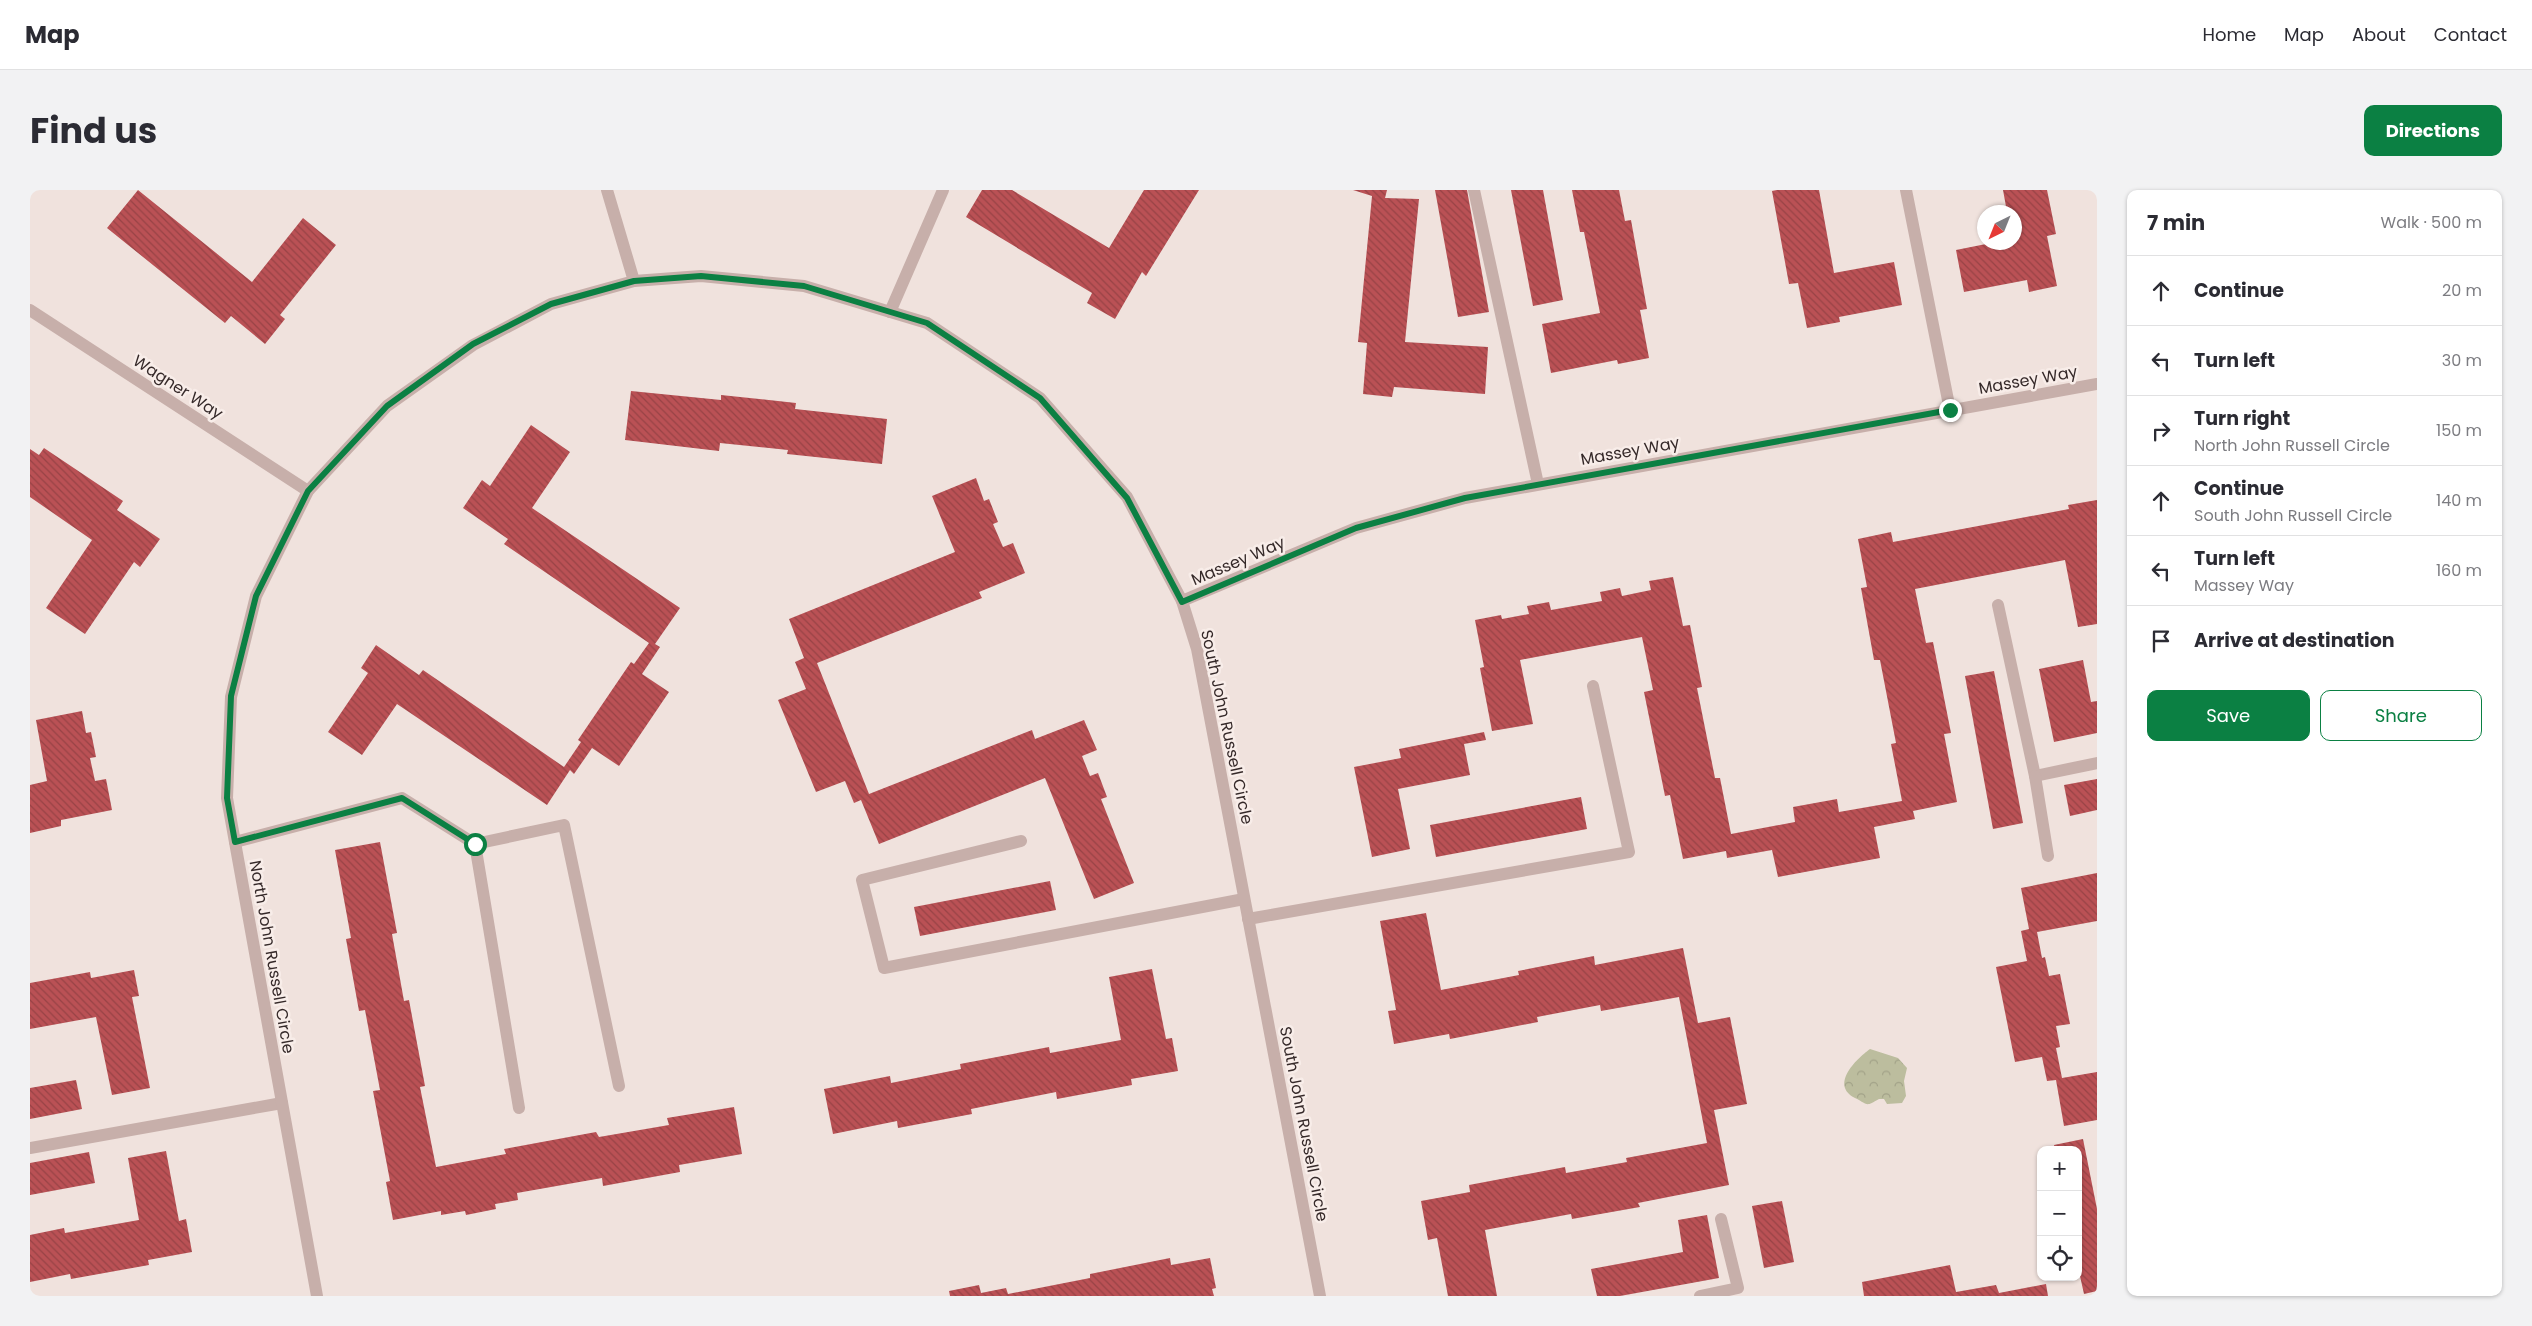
<!DOCTYPE html>
<html lang="en">
<head>
<meta charset="utf-8">
<style>
	body { margin:0; font-family:Poppins,sans-serif; background:#f2f2f3; color:#2b2b33 }
	.controls { position:absolute; right:15px; bottom:15px; display:grid; overflow:hidden; border-radius:10px; box-shadow:0 1px 4px #0004 }
	.controls button { width:45px; height:45px; display:grid; place-items:center; padding:0; border:0; border-bottom:1px solid #e1e1e2; background:#fff; color:#2b2b33; font:25px sans-serif }
	.compass { position:absolute; left:1947px; top:15px; width:45px; height:45px; border-radius:50%; background:#fff; box-shadow:0 1px 4px #0004; rotate:223deg }
	.stop { position:absolute; width:15px; height:15px; margin:-11px; border:4px solid #0b8043; border-radius:50%; background:#fff }
	.stop.end { background:#0b8043; border-color:#fff; box-shadow:0 1px 5px #0008 }
	.list { margin:0; padding:0; list-style:none }
	h2 { display:flex; justify-content:space-between; align-items:center; height:65px; margin:0; padding:0 20px; font-size:21px }
	h2 small { font-size:16px; font-weight:400; color:#7c7c81 }
	.list li { display:grid; grid-template-columns:32px 1fr auto; gap:15px; align-items:center; box-sizing:border-box; height:70px; padding:0 20px; border-top:1px solid #e1e1e2 }
	.list b { display:block; font-size:19px; white-space:nowrap }
	.list p { margin:0; font-size:16px; white-space:nowrap; color:#7c7c81 }
	.list em { font-size:16px; font-style:normal; color:#7c7c81 }
	.actions { display:flex; gap:10px; padding:15px 20px }
	.actions a { flex:1; padding:11px 0; border:1px solid #0b8043; border-radius:10px; text-align:center; font-size:18px; color:#0b8043 }
	.actions .main { background:#0b8043; color:#fff }
	.icon { flex:none; width:28px; height:28px; fill:none; stroke:currentColor; stroke-width:2; stroke-linecap:round; stroke-linejoin:round }
	.map { position:relative; flex:none; width:2067px; height:1106px; overflow:hidden; border-radius:10px }
	header { display:flex; align-items:center; gap:30px; box-sizing:border-box; height:70px; padding:0 25px; background:#fff; border-bottom:1px solid #e1e1e2 }
	header strong { font-size:24px }
	nav { display:flex; gap:28px; margin-inline-start:auto; font-size:18px }
	.intro { display:flex; align-items:center; justify-content:space-between; box-sizing:border-box; height:120px; padding:0 30px }
	h1 { margin:0; font-size:35px }
	.button { padding:12px 22px; border-radius:10px; background:#0b8043; color:#fff; font-size:18px; font-weight:700 }
	main { display:flex; gap:30px; padding:0 30px }
	aside { flex:1; background:#fff; border-radius:10px; box-shadow:0 1px 4px #0004 }
	.map>svg:first-child { display:block }
</style>
</head>
<body>
<header>
<strong>Map</strong>
<nav><a>Home</a><a>Map</a><a>About</a><a>Contact</a></nav>
</header>
<div class="intro"><h1>Find us</h1><a class="button">Directions</a></div>
<main>
<div class="map">
<svg width="2067" height="1106" viewBox="0 0 2067 1106">
	<defs>
		<pattern id="park-crowns" width="20" height="18" patternUnits="userSpaceOnUse" patternTransform="scale(1.25)"><rect width="20" height="18" fill="#bcbd9e"/><path d="M2 6a3 3 0 1 1 6 0M12 15a3 3 0 1 1 6 0" fill="none" stroke="#a2a288"/></pattern>
		<pattern id="building-back-hatch" width="6" height="6" patternUnits="userSpaceOnUse" patternTransform="scale(1.25)"><rect width="6" height="6" fill="#ba5155"/><path d="M-1 5l2 2M0 0l6 6M5-1l2 2" fill="none" stroke="#984346"/></pattern>
	</defs>
	<rect width="100%" height="100%" fill="#f0e2dd"/>
	<path fill="url(#park-crowns)" d="M1840 859 1868 868 1877 878 1874 891 1876 906 1872 913 1857 914 1854 909H1849C1835 917 1839 915 1825 908 1800 895 1825 870 1840 859Z"/>
	<g fill="url(#building-back-hatch)">
		<path d="M108 0 222 92 273 28 306 55 250 125 255 129 235 154 201 126 195 133 77 38Z"/>
		<path d="M952 0H982L1079 58 1114 0H1169L1116 86 1112 82 1085 129 1057 113 1062 103 936 27Z"/>
		<path d="M1323 0H1357L1355 8 1389 9 1375 152 1458 157 1455 204 1364 197 1362 207 1333 204 1337 153 1328 152 1342 6Z"/>
		<path d="M1405 0H1437L1459 122 1428 127Z"/>
		<path d="M1481 0H1513L1533 110 1503 116Z"/>
		<path d="M1542 0H1589L1595 31 1601 30 1617 119 1610 120 1619 168 1588 174 1587 170 1521 183 1512 134 1570 123 1554 42H1550Z"/>
		<path d="M1747 0H1789L1804 83 1864 72 1872 115 1809 127 1810 132 1777 138 1768 93 1759 94 1742 1Z"/>
		<path d="M1973 0H2017L2026 44 2017 46 2027 96 1999 102 1997 90 1934 102 1926 60 1966 52H1984V22H1977Z"/>
		<path d="M601 201 691 210V205L766 213 765 219 857 229 852 274 757 264 758 260 690 253 689 261 595 250Z"/>
		<path d="M501 235 540 262 502 318 650 418 625 454 630 457 612 484 639 502 589 576 562 558 544 584 540 580 517 615 367 514 332 565 298 542 338 483 331 478 346 455 389 485 393 480 534 577 551 552 548 550 601 472 604 474 619 453 474 354 478 349 433 318 452 290 460 296Z"/>
		<path d="M14 258 93 311 87 320 130 349 110 377 104 372 55 444 16 418 62 350 0 307V259L9 265Z"/>
		<path d="M946 288 954 311 959 309 968 332 963 334 973 357 983 353 995 383 949 402 952 408 787 473 839 604 1002 540 1005 549 1054 530 1067 560 1052 566 1060 586 1068 583 1077 607 1071 609 1104 693 1064 709 1015 588 849 654 831 610 824 613 815 591 786 602 748 510 776 499 765 472 774 468 759 429 925 362 902 306Z"/>
		<path d="M2067 310V434L2048 437 2035 370 1885 399 1896 453 1903 452 1921 543 1914 544 1927 612 1883 621 1885 629 1844 637 1850 668 1748 687 1742 660 1697 668 1696 661 1653 669 1640 605 1635 606 1614 502 1623 500 1612 447 1490 470 1503 534 1462 541 1450 478 1454 477 1445 430 1471 425 1472 429 1499 424 1497 416 1519 412 1521 420 1572 411 1570 402 1590 398 1592 406 1621 400 1619 391 1643 387 1653 436 1660 435 1672 497 1667 498 1685 588H1690L1701 644 1765 632 1763 617 1807 609 1809 622 1872 611 1861 554 1866 553 1850 470H1844L1831 398 1837 397 1828 349 1861 342 1863 352 2039 319 2038 315Z"/>
		<path d="M2053 470 2061 512 2067 511V543L2024 552 2009 479Z"/>
		<path d="M1964 481 1993 633 1963 639 1935 486Z"/>
		<path d="M52 521 56 543 61 542 66 567 60 568 65 591 76 589 82 620 31 630V636L0 643V595L17 591 6 530Z"/>
		<path d="M1454 542 1456 550 1434 554 1440 585 1368 599 1380 659 1342 667 1324 577 1371 568 1369 559Z"/>
		<path d="M2067 589V620L2040 626 2034 595Z"/>
		<path d="M1551 607 1557 639 1406 667 1400 635Z"/>
		<path d="M350 652 367 743 362 744 374 811 379 810 395 896 390 897 406 977 476 964 474 959 566 942 569 947 639 935 637 928 704 917 712 964 649 975 650 982 573 996 572 988 487 1003 488 1010 465 1014 466 1019 436 1025 435 1021 411 1025V1021L363 1030 356 992 360 991 343 901 350 900 335 820 329 821 316 749 321 748 305 660Z"/>
		<path d="M2067 683V731L2007 742 2012 768 2015 767 2019 786 2030 784 2040 834 2026 836 2030 857 2026 858 2032 888 2067 882V930L2034 936 2026 890 2017 891 2012 867 1985 872 1966 777 1997 771 1991 741 1999 739 1991 698Z"/>
		<path d="M1020 691 1026 720 890 746 884 717Z"/>
		<path d="M1396 723 1411 800 1489 785 1488 781 1564 766 1565 775 1653 758 1668 833 1700 827 1717 914 1684 920 1699 995 1608 1013 1610 1017 1542 1029 1541 1024 1455 1040 1467 1106H1418L1407 1048 1398 1050 1391 1011 1440 1002 1439 995 1535 977 1536 983 1597 972 1596 968 1677 953 1649 807 1571 821 1570 815 1507 827 1508 832 1420 849 1419 844 1364 854 1358 821 1366 820 1350 731Z"/>
		<path d="M1122 779 1136 849 1142 848 1148 881 1101 889 1102 895 1027 909 1026 902 941 919 942 924 868 938 867 931 803 944 794 899 860 886 861 893 931 879 930 874 1019 857 1020 863 1091 850 1079 787Z"/>
		<path d="M104 780 109 806 102 807 120 898 82 905 66 827 0 839V793L60 782 61 788Z"/>
		<path d="M46 890 52 919 0 929V898Z"/>
		<path d="M2053 949 2067 1019V1101L2054 1104 2048 1077V960H2025L2024 955Z"/>
		<path d="M136 961 149 1031 156 1029 162 1062 118 1070 119 1075 41 1089 40 1084 0 1092V1045L34 1038 35 1043 109 1030 98 968Z"/>
		<path d="M59 962 65 993 0 1005V973Z"/>
		<path d="M1752 1011 1764 1072 1734 1078 1722 1016Z"/>
		<path d="M1677 1025 1689 1088 1590 1106H1567L1561 1079 1653 1062 1648 1030Z"/>
		<path d="M1140 1068 1141 1075 1180 1068 1186 1098 1182 1099 1184 1106H920L919 1101 949 1095 951 1103 976 1098 978 1104 1060 1088V1084Z"/>
		<path d="M1920 1075 1926 1102 1966 1095 1969 1103 2016 1094 2018 1106H1834L1832 1092Z"/>
	</g>
	<g fill="none" stroke-linecap="round" stroke-linejoin="round">
		<g stroke="#c7afaa" stroke-width="12">
			<path d="M1444 0 1508 294"/>
			<path d="M1876 0 1920 220"/>
			<path d="M860 122 913 0"/>
			<path d="M1968 415 2005 586 2067 573"/>
			<path d="M2005 586 2018 666"/>
			<path d="M991 651 832 690 854 778 1214 709"/>
			<path d="M205 652 372 608 445 654 534 635 589 896"/>
			<path d="M445 654 489 918"/>
			<path d="M1218 729 1599 662 1563 496"/>
			<path d="M0 958 252 913"/>
			<path d="M1670 1106 1708 1098 1691 1029"/>
		</g>
		<g stroke="#c7afaa" stroke-width="12">
			<path d="M577 0 604 91"/>
			<path d="M0 120 278 301"/>
			<path d="M1152 411 1326 338 1435 308 2067 194"/>
			<path d="M287 1106 197 608 201 507 226 406 278 301 357 216 443 155 521 114 604 91 671 86 774 96 897 133 1010 208 1097 307 1152 411 1167 459 1290 1106"/>
		</g>
	</g>
	<g fill="none" stroke-linecap="round" stroke-linejoin="round">
		<path stroke="#0b8043" stroke-width="6" d="M445 654 372 608 205 652 197 608 201 506 226 406 278 301 357 216 443 154 521 114 604 91 671 86 774 96 897 133 1010 208 1097 308 1152 412 1326 338 1435 308 1920 220"/>
	</g>
	<g text-anchor="middle" dominant-baseline="central" stroke-width="5" stroke-linejoin="round" paint-order="stroke">
		<g font-size="16" fill="#352929" stroke="#f8ede9">
			<text transform="translate(1998 190) rotate(-10)">Massey Way</text>
			<text transform="translate(148 197) rotate(33)">Wagner Way</text>
			<text transform="translate(1600 261) rotate(-10)">Massey Way</text>
			<text transform="translate(1208 371) rotate(-23)">Massey Way</text>
			<text transform="translate(1197 537) rotate(78)">South John Russell Circle</text>
			<text transform="translate(242 767) rotate(80)">North John Russell Circle</text>
			<text transform="translate(1274 934) rotate(79)">South John Russell Circle</text>
		</g>
	</g>
</svg>
<div class="controls">
<button>+</button>
<button>−</button>
<button><svg class="icon" aria-label="locate" viewBox="0 0 24 24"><circle cx="12" cy="12" r="6"/><path d="M12 2v4M12 18v4M2 12h4M18 12h4"/></svg></button>
</div>
<svg class="compass" viewBox="-18 -18 36 36"><path d="M0-13l5 13h-10z" fill="#e53935"/><path d="M0 13l5-13h-10z" fill="#7c7c81"/></svg>
<div class="stop" style="left:445px;top:654px"></div>
<div class="stop end" style="left:1920px;top:220px"></div>
</div>
<aside>
<h2>7 min<small>Walk · 500 m</small></h2>
<ul class="list">
<li><svg class="icon" aria-label="ahead" viewBox="0 0 24 24"><path d="M12 20V5M6 11l6-6 6 6"/></svg><div><b>Continue</b></div><em>20 m</em></li>
<li><svg class="icon" aria-label="left" viewBox="0 0 24 24"><path d="M17 20v-9H6M10 6l-5 5 5 5"/></svg><div><b>Turn left</b></div><em>30 m</em></li>
<li><svg class="icon" aria-label="right" viewBox="0 0 24 24"><path d="M7 20v-9h11M14 6l5 5-5 5"/></svg><div><b>Turn right</b><p>North John Russell Circle</p></div><em>150 m</em></li>
<li><svg class="icon" aria-label="ahead" viewBox="0 0 24 24"><path d="M12 20V5M6 11l6-6 6 6"/></svg><div><b>Continue</b><p>South John Russell Circle</p></div><em>140 m</em></li>
<li><svg class="icon" aria-label="left" viewBox="0 0 24 24"><path d="M17 20v-9H6M10 6l-5 5 5 5"/></svg><div><b>Turn left</b><p>Massey Way</p></div><em>160 m</em></li>
<li><svg class="icon" aria-label="arrive" viewBox="0 0 24 24"><path d="M6 21V4h12l-3 4 3 4H6"/></svg><div><b>Arrive at destination</b></div></li>
</ul>
<div class="actions"><a class="main">Save</a><a>Share</a></div>
</aside>
</main>
</body>
</html>
